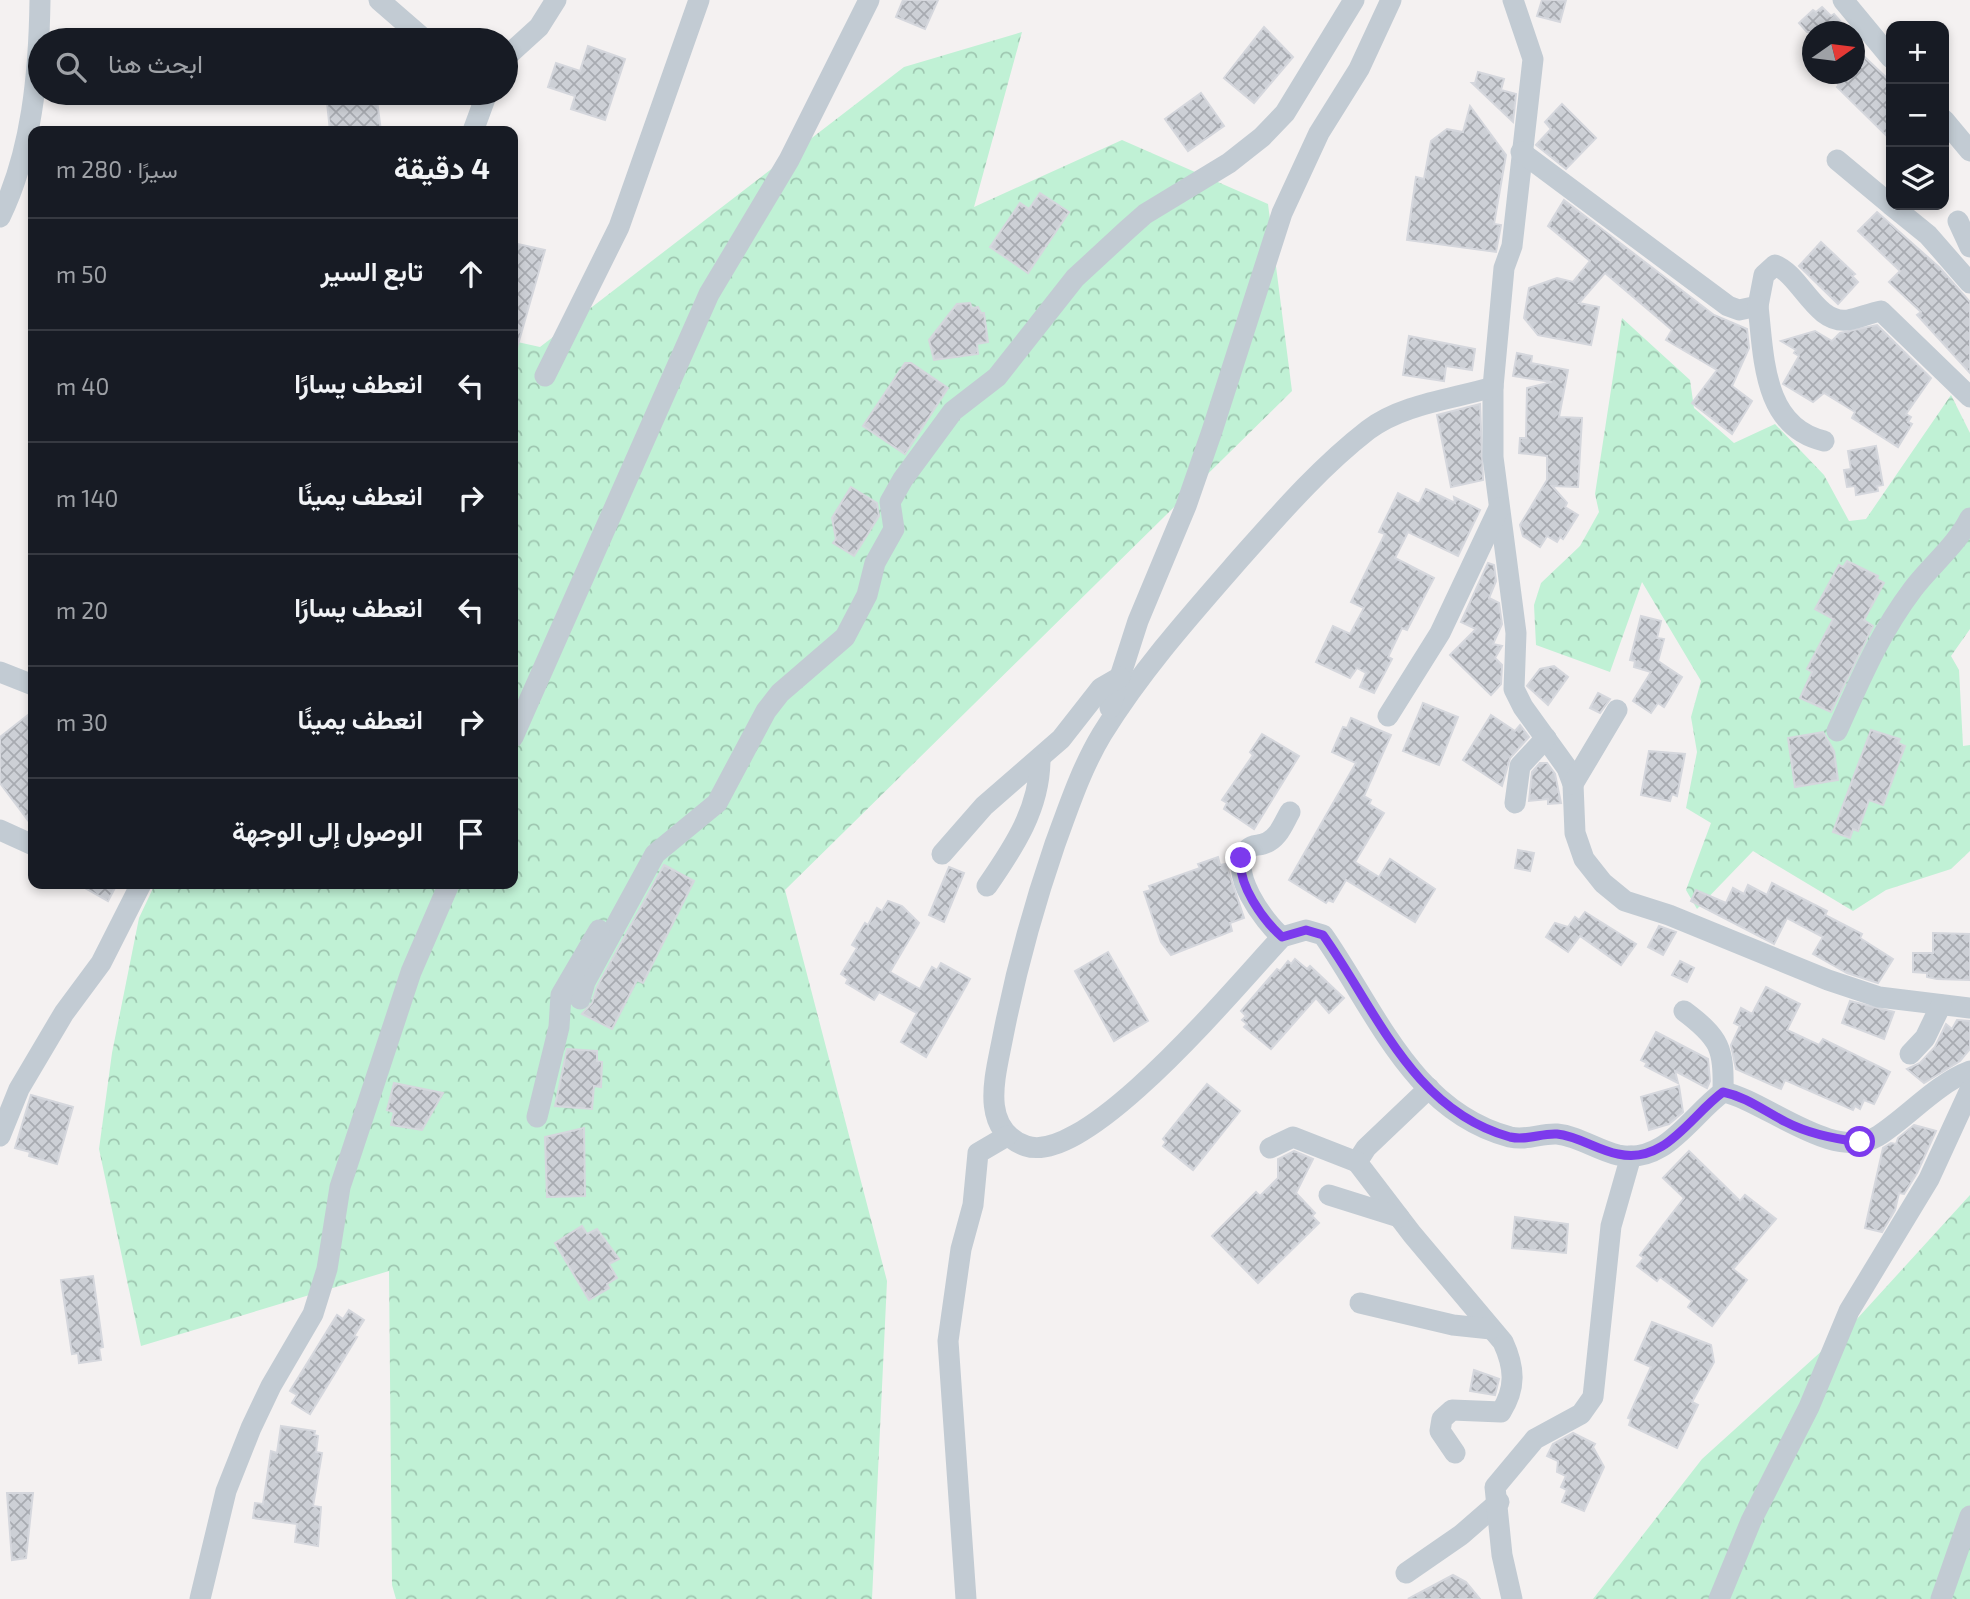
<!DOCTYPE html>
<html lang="ar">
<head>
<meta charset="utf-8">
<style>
	body { margin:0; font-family:"Exo 2",Vazirmatn,sans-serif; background:#20242c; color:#f1f3f6; direction:rtl }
	.controls { position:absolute; right:21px; top:21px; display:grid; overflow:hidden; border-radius:14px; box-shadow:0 4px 10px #0003 }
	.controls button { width:63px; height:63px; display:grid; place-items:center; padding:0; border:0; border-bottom:2px solid #363941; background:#171b24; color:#f1f3f6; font:35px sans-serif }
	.compass { position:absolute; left:1802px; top:21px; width:63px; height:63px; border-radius:50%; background:#171b24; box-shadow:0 4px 10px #0003; rotate:76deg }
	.stop { position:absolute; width:21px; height:21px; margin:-16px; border:5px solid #7c3aed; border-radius:50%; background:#fff }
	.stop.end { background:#7c3aed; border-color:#fff; box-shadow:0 2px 7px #0008 }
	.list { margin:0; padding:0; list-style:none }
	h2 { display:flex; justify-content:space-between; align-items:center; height:91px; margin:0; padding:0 28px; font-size:30px }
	h2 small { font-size:23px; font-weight:400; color:#9ea1a6 }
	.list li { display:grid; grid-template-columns:46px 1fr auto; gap:21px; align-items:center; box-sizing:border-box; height:112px; padding:0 28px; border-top:2px solid #363941 }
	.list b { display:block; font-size:26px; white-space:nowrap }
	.list em { font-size:23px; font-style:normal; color:#9ea1a6 }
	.icon { flex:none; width:38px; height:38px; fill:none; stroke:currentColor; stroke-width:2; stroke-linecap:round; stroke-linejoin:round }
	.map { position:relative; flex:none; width:1970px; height:1599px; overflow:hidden; direction:ltr }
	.search { position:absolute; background:#171b24; box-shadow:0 4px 10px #0003; left:28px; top:28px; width:490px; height:77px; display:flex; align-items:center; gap:18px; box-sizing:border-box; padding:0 24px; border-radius:38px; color:#9ea1a6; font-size:26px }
	.panel { position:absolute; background:#171b24; box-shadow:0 4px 10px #0003; left:28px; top:126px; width:490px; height:763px; border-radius:14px; direction:rtl }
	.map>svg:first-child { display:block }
</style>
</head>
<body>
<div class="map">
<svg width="1970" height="1599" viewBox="0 0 1970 1599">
	<defs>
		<pattern id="forest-crowns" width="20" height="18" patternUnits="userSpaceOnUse" patternTransform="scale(1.75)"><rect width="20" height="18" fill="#c0f1d5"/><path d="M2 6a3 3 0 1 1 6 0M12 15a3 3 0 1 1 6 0" fill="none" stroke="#9ec6b0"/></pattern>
		<pattern id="building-cross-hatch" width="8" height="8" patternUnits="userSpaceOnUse" patternTransform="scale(1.75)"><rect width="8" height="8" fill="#cdd0d6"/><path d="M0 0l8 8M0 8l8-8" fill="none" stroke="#a8abb1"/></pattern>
	</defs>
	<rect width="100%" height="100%" fill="#f4f1f1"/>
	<g fill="url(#forest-crowns)">
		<path d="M1022 32 974 207 1122 140 1268 204 1292 391 785 890 887 1281 872 1599H396L392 1585 389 1271 141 1346 99 1149 112 1053 139 918 155 884H513V341L540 347 904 67Z"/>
		<path d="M1622 318 1690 380 1694 408 1734 443 1775 424 1824 475 1849 521 1866 519 1951 395 1970 433V629L1951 656 1959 670 1963 746 1970 745V851L1951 869 1886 890 1853 911 1753 851 1697 909 1686 890 1711 823 1686 808 1697 752 1691 717 1701 681 1642 582 1610 672 1536 645 1534 605 1541 583 1580 546 1599 512 1595 494Z"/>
		<path d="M1970 1195V1599H1593L1702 1459 1856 1320Z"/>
	</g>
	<g fill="url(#building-cross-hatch)" stroke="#d5d7dd" stroke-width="2">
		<path d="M903 0H938L925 29 896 17Z"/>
		<path d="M1542 0H1566L1560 22 1537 16Z"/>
		<path d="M1822 7 1831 16 1834 14 1850 32H1807L1799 23 1813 10 1816 12Z"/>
		<path d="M1264 27 1293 57 1254 103 1224 78Z"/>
		<path d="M588 46 625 59 605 120 571 109 575 96 548 87 556 63 580 71Z"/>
		<path d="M1854 47 1891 82V140L1837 87 1839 85 1836 82 1843 74H1854Z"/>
		<path d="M1478 72 1504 79 1501 90 1516 94 1513 122 1472 83H1475Z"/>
		<path d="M326 93H376L381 131H330Z"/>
		<path d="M1201 93 1224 126 1188 151 1165 119Z"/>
		<path d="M1562 104 1596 138 1566 169 1536 145 1551 129 1545 122Z"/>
		<path d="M1470 106 1506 155 1494 224 1501 225 1496 252 1407 240 1416 177 1424 179 1431 141 1447 129 1463 132Z"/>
		<path d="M1040 193 1069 212 1028 273 990 247 1020 203 1029 209Z"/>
		<path d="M1564 200 1714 315 1747 329 1749 348 1732 386 1752 401 1732 434 1692 403 1717 370 1666 340 1672 330 1605 273 1579 303 1599 307 1591 345 1538 335 1524 318 1529 288 1557 278 1573 282 1590 261 1548 226Z"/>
		<path d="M1877 212 1940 268 1970 302V373L1917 315 1921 312 1889 282 1900 271 1858 231Z"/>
		<path d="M1821 242 1855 274 1852 276 1858 282 1838 304 1799 266Z"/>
		<path d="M513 243 545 250 517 348 513 347Z"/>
		<path d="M970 303 972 308 978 307 981 313H984L988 342 977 344 978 354 934 360 929 340 957 304Z"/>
		<path d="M1877 325 1931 378 1906 414 1911 417 1908 422 1912 424 1898 447 1852 418 1855 412 1824 393 1813 402 1783 384 1799 356 1794 353 1796 350 1781 341 1815 331 1832 341 1840 333Z"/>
		<path d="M1409 336 1475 349 1472 370 1446 366 1444 381 1403 375Z"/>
		<path d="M1517 353 1532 356 1531 363 1568 370 1559 417 1582 418 1578 487 1552 486 1567 503 1565 507 1578 515 1563 539 1560 537 1557 542 1547 536 1540 547 1523 536 1520 525 1547 480V456L1519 453 1520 438H1526L1527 388 1552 382 1513 376Z"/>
		<path d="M905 363H911L948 388 905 454 863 426Z"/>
		<path d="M1480 404 1483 480 1451 487 1437 415Z"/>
		<path d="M1876 446 1883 485 1877 486 1878 491 1856 495 1855 486 1847 487 1844 470 1851 469 1848 451Z"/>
		<path d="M851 487 877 503 879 516 854 556 833 543 836 539 832 518Z"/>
		<path d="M1426 489 1455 503 1454 497 1480 510 1458 556 1408 532 1395 558 1434 578 1407 630 1402 628 1388 657 1392 659 1374 693 1360 687 1366 673 1357 668 1350 678 1316 662 1333 626 1350 634 1364 608 1351 602 1385 534 1379 532 1398 493 1419 504Z"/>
		<path d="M1847 561 1878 576 1877 579 1884 583 1864 620 1873 626 1831 712 1800 698 1812 672 1807 669 1833 619 1815 609 1839 565 1843 567Z"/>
		<path d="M1488 563 1494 565 1496 581 1489 598 1499 603 1502 624 1493 644 1502 646 1495 658 1502 665 1501 684 1491 695 1450 655 1476 629 1461 622Z"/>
		<path d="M1641 616 1661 621 1657 638 1664 639 1658 661 1682 677 1664 707 1658 703 1651 713 1633 701 1651 672 1634 667 1635 661 1630 660Z"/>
		<path d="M1554 666 1568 677 1548 705 1527 686 1540 669Z"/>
		<path d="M1598 693 1610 699 1600 713 1590 708Z"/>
		<path d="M1423 703 1458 717 1439 765 1403 751Z"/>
		<path d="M33 711V827L0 783V737Z"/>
		<path d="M1491 715 1515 731 1520 725 1529 737 1510 758 1502 786 1463 760Z"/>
		<path d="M1351 718 1391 735 1364 796 1371 800 1369 804 1384 813 1355 862 1379 877 1390 859 1435 889 1415 922 1346 880 1333 902 1328 900 1326 903 1289 880 1356 763 1332 752 1343 727 1347 728Z"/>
		<path d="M1871 730 1900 739 1898 743 1905 746 1883 805 1869 800 1858 831 1853 829 1850 838 1833 832Z"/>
		<path d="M1823 732 1834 751 1838 780 1795 787 1788 738Z"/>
		<path d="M1262 734 1299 756 1254 829 1224 809 1227 803 1222 800 1253 755 1250 752Z"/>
		<path d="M1649 751 1685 754 1677 796 1672 794 1670 801 1641 795Z"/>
		<path d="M1540 763H1547L1555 774 1561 803 1548 804V799L1529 801 1532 772Z"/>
		<path d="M1518 850 1534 853 1530 871 1515 868Z"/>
		<path d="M1218 857 1220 865 1226 864 1244 918 1230 923 1232 931 1171 955 1161 942 1144 892 1151 890 1149 886 1200 868 1198 864Z"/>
		<path d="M664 865 694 881 643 983 637 980 612 1029 582 1014 592 1003 597 987Z"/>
		<path d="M949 867 964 873 944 922 929 915Z"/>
		<path d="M1772 883 1827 911 1825 915 1862 934 1860 938 1893 959 1878 983 1847 973 1813 954 1823 937 1787 918 1774 944 1691 901 1696 890 1726 903 1733 888 1744 894 1748 885 1767 895Z"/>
		<path d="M78 884H117L108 901Z"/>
		<path d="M888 901 902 906 919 923 890 972 920 989 932 967 937 970 941 963 970 979 926 1057 901 1042 917 1013 879 992 874 1000 846 983 848 979 841 974 857 948 852 945 865 923 868 925 877 908 882 911Z"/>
		<path d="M1585 912 1636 944 1621 965 1580 936 1568 952 1546 937 1555 923 1568 927 1575 917 1579 920Z"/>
		<path d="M1659 926 1676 932 1663 955 1648 947Z"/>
		<path d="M1933 933 1970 934V980L1937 979 1927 977V973L1913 972V953H1933Z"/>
		<path d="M1108 952 1148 1021 1114 1041 1075 971Z"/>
		<path d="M1295 959 1307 969 1310 966 1344 998 1329 1013 1316 998 1271 1049 1244 1027 1247 1024 1242 1020 1246 1016 1241 1011 1277 969 1280 971 1288 961 1291 964Z"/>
		<path d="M1680 961 1694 968 1687 982 1672 975Z"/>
		<path d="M1766 987 1800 1004 1787 1030 1819 1045 1823 1039 1890 1072 1874 1104 1864 1100 1860 1109 1855 1106 1853 1110 1785 1080 1781 1089 1736 1069 1731 1045 1740 1026 1734 1023 1741 1008 1752 1014Z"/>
		<path d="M1850 1001 1894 1012 1884 1039 1842 1023Z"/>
		<path d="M1957 1020 1970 1021V1049L1960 1061 1924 1083 1907 1069 1920 1063 1935 1047 1946 1024 1952 1029Z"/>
		<path d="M1656 1032 1708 1059 1710 1081 1707 1088 1675 1071 1678 1083 1645 1066 1647 1063 1641 1060Z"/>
		<path d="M567 1049 597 1051V1061L602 1062 601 1087 594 1086 592 1109 555 1106Z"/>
		<path d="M394 1083 443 1093 422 1130 391 1125 394 1112 387 1110Z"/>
		<path d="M1207 1084 1240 1111 1193 1170 1163 1146 1166 1142 1163 1139Z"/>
		<path d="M1679 1086 1683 1112 1669 1124 1649 1130 1641 1097Z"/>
		<path d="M31 1095 73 1107 57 1164 29 1156 30 1152 15 1148Z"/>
		<path d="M1914 1125 1936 1131 1917 1173 1904 1194 1899 1193 1895 1210 1882 1232 1865 1228 1883 1148 1891 1143 1896 1144 1898 1138Z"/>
		<path d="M584 1128 585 1196 547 1197 545 1137Z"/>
		<path d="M1294 1151 1313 1159 1296 1193 1315 1213 1312 1216 1319 1223 1258 1283 1212 1236 1256 1192 1260 1196 1278 1178V1159Z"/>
		<path d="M1689 1151 1740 1201 1745 1195 1776 1219 1733 1269 1747 1280 1712 1326 1688 1307 1692 1301 1660 1277 1657 1281 1637 1266 1644 1258 1640 1255 1684 1198 1663 1178Z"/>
		<path d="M1515 1217 1568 1224 1566 1253 1512 1248Z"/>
		<path d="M582 1226 587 1234 597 1229 619 1259 609 1264 617 1278 607 1284 609 1288 589 1300 555 1243Z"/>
		<path d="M93 1276 103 1347 99 1348 101 1360 79 1363 78 1353 72 1354 61 1280Z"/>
		<path d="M349 1310 364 1320 354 1336 357 1337 310 1414 292 1403 297 1395 290 1391 337 1315 343 1319Z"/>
		<path d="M1652 1322 1711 1345 1714 1362 1692 1402 1698 1405 1677 1448 1629 1425 1631 1419 1628 1418 1651 1367 1635 1360Z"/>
		<path d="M1474 1370 1499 1379 1495 1395 1470 1391Z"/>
		<path d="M281 1426 315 1431 314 1435 318 1436 316 1452 322 1453 313 1506 321 1507 318 1546 295 1542 297 1524 253 1518 255 1503 263 1504 271 1451 277 1453Z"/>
		<path d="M1573 1433 1595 1444 1593 1447 1604 1467 1584 1511 1562 1502 1567 1490 1561 1487 1566 1476 1557 1472 1558 1461 1547 1456 1553 1444Z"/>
		<path d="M7 1493H33L26 1558 12 1560Z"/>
		<path d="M1453 1575 1466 1582 1480 1599H1408Z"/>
	</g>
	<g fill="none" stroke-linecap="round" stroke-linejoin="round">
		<g stroke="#c2cbd3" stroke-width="21">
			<path d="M379 0 425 40"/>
			<path d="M1513 0 1533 59 1512 246 1504 268 1493 387V457L1516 633 1514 689 1523 707 1567 768 1573 784 1575 833 1584 859 1603 883 1625 901 1669 915 1828 980 1879 997 1970 1008"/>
			<path d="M1843 0 1891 58"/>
			<path d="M506 57 539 27 556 0"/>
			<path d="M1944 120 1970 151"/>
			<path d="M473 131 487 93"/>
			<path d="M1521 152 1728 306 1739 310 1758 306 1764 275 1775 265C1801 275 1816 325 1848 320 1859 318 1870 313 1881 311L1970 397"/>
			<path d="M1837 160 1891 205"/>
			<path d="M1891 205 1928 235 1970 283"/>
			<path d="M0 217C32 152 39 72 40 0"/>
			<path d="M1958 221 1970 247"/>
			<path d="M1758 306C1764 358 1763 427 1824 441"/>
			<path d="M545 376 619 227 699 0"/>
			<path d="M1493 387C1453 399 1402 404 1368 430 1319 468 1278 516 1237 562 1188 618 1141 671 1102 734 1081 769 1069 806 1055 844 1033 908 1016 970 1003 1036 996 1074 978 1129 1026 1146 1088 1167 1240 981 1282 937L1306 930 1323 935C1375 1009 1412 1111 1510 1137 1527 1141 1541 1133 1557 1134 1578 1136 1597 1150 1618 1155 1665 1165 1690 1116 1723 1092 1765 1100 1833 1163 1878 1136 1909 1116 1936 1084 1970 1071"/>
			<path d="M0 672 33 685"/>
			<path d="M1110 708 1138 621 1186 506 1212 431 1282 213 1319 133 1359 69 1391 0"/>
			<path d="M1388 716 1440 633 1499 508"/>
			<path d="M1837 731C1860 680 1879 634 1913 589 1931 565 1956 546 1970 518"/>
			<path d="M513 737 709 294 789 160 869 0"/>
			<path d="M1573 784 1617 710"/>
			<path d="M1515 803 1520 766 1546 738"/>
			<path d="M0 830 33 845"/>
			<path d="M942 854 984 806 1061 739 1101 688 1120 677"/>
			<path d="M987 886C1014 847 1040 808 1040 759"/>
			<path d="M1282 937C1264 922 1226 870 1248 849 1253 844 1257 846 1263 844 1278 840 1283 824 1290 812"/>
			<path d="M580 999 585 982 655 854 717 803 766 711 780 693 845 637 867 595 875 563 894 529 890 502 903 479 953 411 997 377 1075 278 1127 230 1145 214 1229 163 1262 137 1285 113 1354 0"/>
			<path d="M1684 1011C1720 1038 1724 1048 1723 1092"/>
			<path d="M1910 1054 1925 1038 1941 1005"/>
			<path d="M1429 1088 1366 1148 1357 1162 1412 1234 1503 1342C1515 1368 1516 1388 1501 1412L1452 1410 1442 1419 1440 1431 1455 1453"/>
			<path d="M537 1117 559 1027 561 995 599 930"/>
			<path d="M0 1136 19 1089 64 1013 101 963 141 884"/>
			<path d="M1270 1148 1293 1137 1357 1162"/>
			<path d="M1329 1195 1399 1217"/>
			<path d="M1360 1303 1453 1325 1491 1329"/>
			<path d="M1406 1573 1461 1535 1499 1502"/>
			<path d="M200 1599 226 1491 251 1428 271 1386 313 1314 327 1269 340 1187 411 972 449 884"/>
			<path d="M966 1599 948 1341 961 1249 973 1205 978 1153 1007 1136"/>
			<path d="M1512 1599 1502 1555 1495 1487 1535 1439 1581 1414 1593 1397 1611 1226 1631 1156"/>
			<path d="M1719 1599 1751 1521 1809 1407 1849 1311 1929 1179 1970 1090"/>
			<path d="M1941 1599 1970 1516"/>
		</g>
	</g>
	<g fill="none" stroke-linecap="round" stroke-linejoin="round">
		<path stroke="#7c3aed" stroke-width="9" d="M1241 858C1237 884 1263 920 1282 937L1306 930 1323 935C1376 1009 1412 1110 1510 1137 1527 1141 1541 1133 1557 1134 1578 1136 1597 1150 1618 1154 1665 1165 1690 1116 1723 1092 1747 1097 1764 1111 1786 1122 1809 1134 1835 1139 1860 1142"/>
	</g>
</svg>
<div class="controls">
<button>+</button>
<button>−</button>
<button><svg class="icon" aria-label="layers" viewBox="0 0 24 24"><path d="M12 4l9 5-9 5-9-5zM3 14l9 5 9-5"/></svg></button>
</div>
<svg class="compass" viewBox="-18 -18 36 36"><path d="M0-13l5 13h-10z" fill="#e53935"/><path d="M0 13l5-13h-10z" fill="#9ea1a6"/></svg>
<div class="stop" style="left:1860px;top:1142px"></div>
<div class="stop end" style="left:1241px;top:858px"></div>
<div class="search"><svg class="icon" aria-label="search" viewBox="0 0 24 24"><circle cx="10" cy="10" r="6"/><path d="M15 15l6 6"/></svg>ابحث هنا</div>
<section class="panel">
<h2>4 دقيقة<small>سيرًا · 280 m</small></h2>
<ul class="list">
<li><svg class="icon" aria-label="ahead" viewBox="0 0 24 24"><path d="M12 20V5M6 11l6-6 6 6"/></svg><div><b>تابع السير</b></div><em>50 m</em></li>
<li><svg class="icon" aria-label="left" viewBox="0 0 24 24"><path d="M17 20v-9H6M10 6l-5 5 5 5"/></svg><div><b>انعطف يسارًا</b></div><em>40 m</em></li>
<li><svg class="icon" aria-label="right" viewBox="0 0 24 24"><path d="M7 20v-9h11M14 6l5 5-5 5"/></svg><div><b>انعطف يمينًا</b></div><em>140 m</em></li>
<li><svg class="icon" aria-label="left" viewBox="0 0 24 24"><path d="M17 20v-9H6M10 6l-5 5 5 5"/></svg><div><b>انعطف يسارًا</b></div><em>20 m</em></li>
<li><svg class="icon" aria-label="right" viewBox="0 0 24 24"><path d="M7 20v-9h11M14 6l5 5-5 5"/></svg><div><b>انعطف يمينًا</b></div><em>30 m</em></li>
<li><svg class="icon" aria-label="arrive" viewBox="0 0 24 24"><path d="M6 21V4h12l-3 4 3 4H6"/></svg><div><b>الوصول إلى الوجهة</b></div></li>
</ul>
</section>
</div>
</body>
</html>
